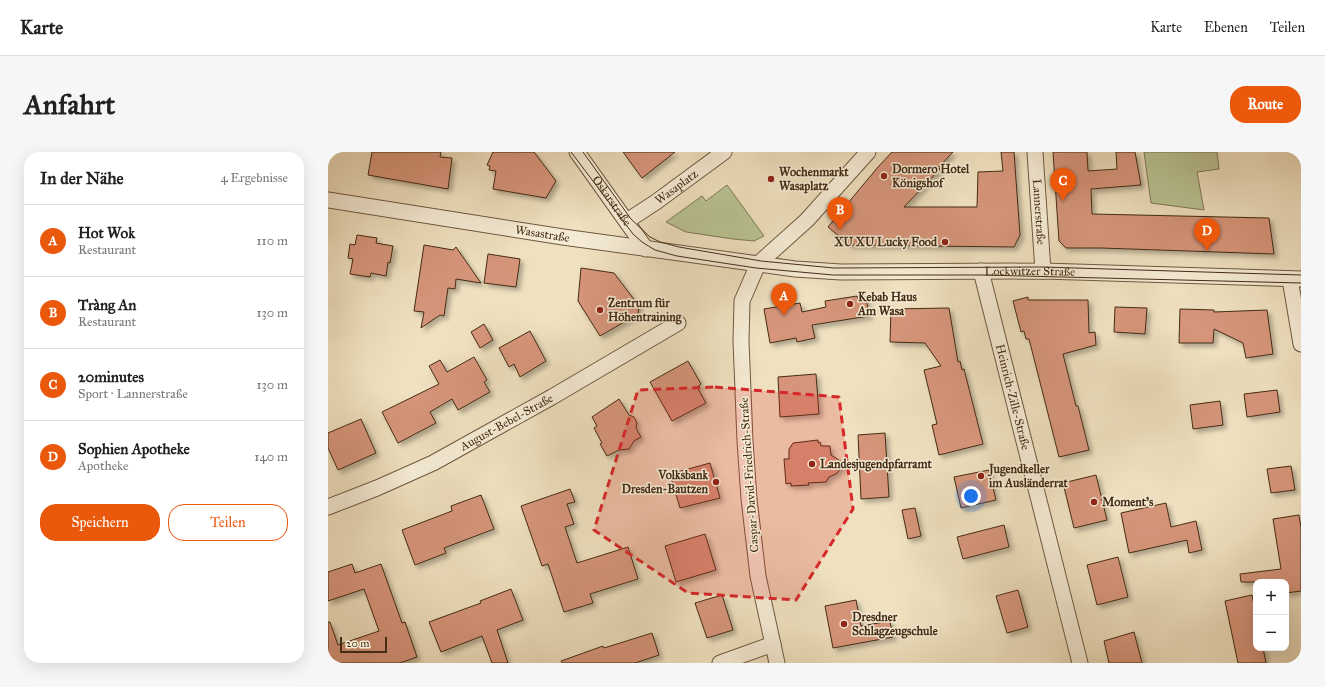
<!DOCTYPE html>
<html lang="de">
<head>
<meta charset="utf-8">
<style>
	body { margin:0; font-family:"IM FELL Great Primer",serif; background:#f6f6f6; color:#222 }
	.controls { position:absolute; right:12px; bottom:12px; display:grid; overflow:hidden; border-radius:8px; box-shadow:0 4px 16px #0002 }
	.controls button { width:36px; height:36px; display:grid; place-items:center; padding:0; border:0; border-bottom:1px solid #e0e0e0; background:#fff; color:#222; font:20px sans-serif }
	.scale { position:absolute; left:12px; bottom:10px; width:47px; box-sizing:border-box; padding-left:4px; border:2px solid #442c15; border-top:0; font-size:11px; line-height:14px; white-space:nowrap; color:#442c15; -webkit-text-stroke:3px #f5ebd5; paint-order:stroke }
	.you { position:absolute; left:643px; top:344px; width:14px; height:14px; margin:-10px; border:3px solid #fff; border-radius:50%; background:#1a73e8; box-shadow:0 0 0 6px #1a73e833 }
	.badge { display:grid; place-items:center; width:26px; height:26px; border-radius:50%; background:#ea580c; color:#fff; font-size:13px; font-weight:700 }
	.pin { position:absolute; translate:-50% -33px; filter:drop-shadow(0 1px 2px #0008) }
	.pin::after { content:''; position:absolute; top:21px; width:14px; height:12px; background:inherit; clip-path:polygon(0 0,100% 0,50% 100%) }
	.list { margin:0; padding:0; list-style:none }
	h2 { display:flex; justify-content:space-between; align-items:center; height:52px; margin:0; padding:0 16px; font-size:17px }
	h2 small { font-size:13px; font-weight:400; color:#767676 }
	.list li { display:grid; grid-template-columns:26px 1fr auto; gap:12px; align-items:center; box-sizing:border-box; height:72px; padding:0 16px; border-top:1px solid #e0e0e0 }
	.list b { display:block; font-size:15px; white-space:nowrap }
	.list p { margin:0; font-size:13px; white-space:nowrap; color:#767676 }
	.list em { font-size:13px; font-style:normal; color:#767676 }
	.actions { display:flex; gap:8px; padding:12px 16px }
	.actions a { flex:1; padding:9px 0; border:1px solid #ea580c; border-radius:16px; text-align:center; font-size:14px; color:#ea580c }
	.actions .main { background:#ea580c; color:#fff }
	.map { position:relative; flex:none; width:973px; height:511px; overflow:hidden; border-radius:16px }
	header { display:flex; align-items:center; gap:24px; box-sizing:border-box; height:56px; padding:0 20px; background:#fff; border-bottom:1px solid #e0e0e0 }
	header strong { font-size:19px }
	nav { display:flex; gap:22px; margin-inline-start:auto; font-size:14px }
	.intro { display:flex; align-items:center; justify-content:space-between; box-sizing:border-box; height:96px; padding:0 24px }
	h1 { margin:0; font-size:28px }
	.button { padding:10px 18px; border-radius:16px; background:#ea580c; color:#fff; font-size:14px; font-weight:700 }
	main { display:flex; gap:24px; padding:0 24px }
	aside { flex:1; background:#fff; border-radius:16px; box-shadow:0 4px 16px #0002 }
	.map>svg:first-child { display:block }
</style>
</head>
<body>
<header>
<strong>Karte</strong>
<nav><a>Karte</a><a>Ebenen</a><a>Teilen</a></nav>
</header>
<div class="intro"><h1>Anfahrt</h1><a class="button">Route</a></div>
<main>
<aside>
<h2>In der Nähe<small>4 Ergebnisse</small></h2>
<ul class="list">
<li><span class="badge">A</span><div><b>Hot Wok</b><p>Restaurant</p></div><em>110 m</em></li>
<li><span class="badge">B</span><div><b>Tràng An</b><p>Restaurant</p></div><em>130 m</em></li>
<li><span class="badge">C</span><div><b>20minutes</b><p>Sport · Lannerstraße</p></div><em>130 m</em></li>
<li><span class="badge">D</span><div><b>Sophien Apotheke</b><p>Apotheke</p></div><em>140 m</em></li>
</ul>
<div class="actions"><a class="main">Speichern</a><a>Teilen</a></div>
</aside>
<div class="map">
<svg width="973" height="511" viewBox="0 0 973 511">
	<defs>
		<filter id="shadow"><feDropShadow dx="3.5" dy="3.5" stdDeviation="2" flood-color="#0004"/></filter>
	</defs>
	<rect width="100%" height="100%" fill="#efe0bf"/>
	<filter id="stains"><feTurbulence type="fractalNoise" baseFrequency=".005" numOctaves="4"/><feColorMatrix values="0 0 0 0 .2 0 0 0 0 .09 0 0 0 0 .02 0 0 0 .5 -.17"/></filter>
	<radialGradient id="worn" r=".72"><stop offset=".6" stop-color="#630" stop-opacity="0"/><stop offset="1" stop-color="#630" stop-opacity=".3"/></radialGradient>
	<g fill="#b9c292" stroke="#7e7754">
		<path d="M816 0H889L891 17 869 20 876 58 823 51Z"/>
		<path d="M399 33 436 84 426 89 405 87 358 80 338 70 374 44 378 49Z"/>
	</g>
	<g fill="#d6957a" stroke="#442c15" filter="url(#shadow)">
		<path d="M44 0H113L112 5 124 6 120 37 40 23Z"/>
		<path d="M165 0H206L228 29 218 46 165 37 168 19 161 18 162 14 159 13Z"/>
		<path d="M295 0H347L314 26Z"/>
		<path d="M564 0H625L610 16 612 17 576 55H649L650 20 675 19 673 0H686L692 83 686 95 522 93 500 75 550 15Z"/>
		<path d="M725 0H759L760 19 789 17 788 0H807L813 33 763 37 764 62 941 66 946 102 773 96H738L731 89Z"/>
		<path d="M29 83 49 86 48 91 65 94 62 111 60 110 58 124 43 121 42 125 22 122 25 107 20 106 22 92 27 93Z"/>
		<path d="M96 93 125 98 128 95 153 131 128 127 127 137 120 136 116 164 112 163 93 176 96 160 86 159Z"/>
		<path d="M160 102 192 107 188 135 156 131Z"/>
		<path d="M253 116 286 121 311 154 310 162 272 184 250 149Z"/>
		<path d="M529 144 530 146 538 145 541 164 484 173 487 186 469 190 468 186 442 191 436 157 472 151 474 160 498 155 497 149Z"/>
		<path d="M700 145V148H760L761 181 767 180 768 193 735 202 748 254H750L761 298 731 305 701 187H698L696 179 693 180 685 149Z"/>
		<path d="M787 155 819 156 817 182 786 180Z"/>
		<path d="M621 156 630 210 632 209 634 218 636 217 655 292 611 303 604 273 609 272 596 218 613 214 597 191 562 190 563 157Z"/>
		<path d="M852 157 886 158V160L939 158 945 202 918 206 915 191 886 177 885 191H851Z"/>
		<path d="M156 172 165 188 152 196 143 180Z"/>
		<path d="M202 179 218 209 192 225 186 212 181 215 171 196Z"/>
		<path d="M146 205 159 228 156 230 162 240 130 258 124 247 102 260 108 271 70 291 54 260 111 232 101 214 112 208 119 220Z"/>
		<path d="M360 209 373 232 369 235 378 251 344 269 322 230Z"/>
		<path d="M488 222 491 262 452 265 450 225Z"/>
		<path d="M949 238 952 260 919 265 916 242Z"/>
		<path d="M291 247 301 263 306 265 309 271 308 276 313 285 306 289 301 297 291 298 279 304 272 292 274 291 266 276 269 274 264 265Z"/>
		<path d="M892 249 895 273 865 277 862 253Z"/>
		<path d="M33 267 48 301 10 318 0 296V281Z"/>
		<path d="M557 281 561 345 533 347 530 283Z"/>
		<path d="M490 288V291L492 290 493 294H502L503 303 517 312 508 322 501 325 498 330 480 331 481 333 463 334V331L458 332 456 307H461V297L465 291Z"/>
		<path d="M382 311 392 346 352 356 342 322Z"/>
		<path d="M963 314 967 338 943 341 939 317Z"/>
		<path d="M661 318 668 348 633 356 626 325Z"/>
		<path d="M768 323 779 368 746 376 735 331Z"/>
		<path d="M242 337 247 350 239 352 246 372 237 375 249 411 300 395 310 427 262 442 265 451 236 460 220 412 214 414 193 354Z"/>
		<path d="M153 343 166 377 116 396 118 401 87 413 74 378 124 359 123 354Z"/>
		<path d="M838 351 843 375 868 369 874 398 861 401 859 388 801 401 793 361Z"/>
		<path d="M587 356 593 384 580 387 574 358Z"/>
		<path d="M971 363 973 376V439L958 441V430H913L912 422 953 417 945 367Z"/>
		<path d="M676 373 681 395 635 407 629 385Z"/>
		<path d="M377 382 388 418 348 430 337 394Z"/>
		<path d="M790 405 800 445 769 453 759 413Z"/>
		<path d="M24 412 27 421 53 412 74 471 77 470 89 505 72 511H3L0 501V470H2L10 493 51 479 36 437 0 449V420Z"/>
		<path d="M183 437 195 468 169 478 180 511H164L154 484 113 500 101 470 153 451 152 449Z"/>
		<path d="M690 438 700 475 679 481 668 444Z"/>
		<path d="M394 443 405 478 379 486 367 451Z"/>
		<path d="M924 443 928 463V496H935L938 511H910L897 449Z"/>
		<path d="M528 448 533 474 562 469 565 485 505 496 497 454Z"/>
		<path d="M806 480 814 511H781L776 489Z"/>
		<path d="M324 481 331 503 307 511H234L233 509 275 494 276 496Z"/>
	</g>
	<g fill="none" stroke-linecap="round" stroke-linejoin="round">
		<defs>
			<g id="minor">
				<path id="s1" d="M249 0 318 97"/>
				<path id="s2" d="M707 0 715 119"/>
				<path id="s3" d="M0 48 235 85 467 117 513 120 715 119 973 127"/>
				<path id="s4" d="M299 69 328 50 396 0"/>
				<path id="s5" d="M653 119 752 511"/>
				<path d="M962 127 973 192"/>
				<path id="s6" d="M0 355 49 336 105 311 224 245 350 171"/>
				<path d="M392 511 445 492"/>
				<path d="M449 511 430 424 421 347 417 289 413 189 414 149 430 112 479 68 540 0"/>
			</g>
		</defs>
		<use href="#minor" stroke="#6f5940" stroke-width="17"/>
		<use href="#minor" stroke="#f5ebd5" stroke-width="15"/>
		<g stroke="#442c15" stroke-width="1">
			<path d="M243 0 305 82 314 90 327 98 349 104 428 116 505 123H654L973 131"/>
			<path d="M255 0 303 67 322 85 332 90 351 95 433 109 506 116 715 115 973 123"/>
		</g>
	</g>
	<path fill="#d62828" fill-opacity="0.2" stroke="#d62828" stroke-width="3" stroke-dasharray="8 5" stroke-linejoin="round" d="M387 235 511 245 525 357 468 448 360 441 266 378 310 238Z"/>
	<g fill="#8f2418" stroke="#f5ebd5" stroke-width="1.5">
		<circle cx="556" cy="24" r="4"/>
		<circle cx="443" cy="27" r="4"/>
		<circle cx="617" cy="90" r="4"/>
		<circle cx="522" cy="152" r="4"/>
		<circle cx="272" cy="158" r="4"/>
		<circle cx="484" cy="312" r="4"/>
		<circle cx="653" cy="324" r="4"/>
		<circle cx="388" cy="330" r="4"/>
		<circle cx="766" cy="350" r="4"/>
		<circle cx="516" cy="472" r="4"/>
	</g>
	<g text-anchor="middle" dominant-baseline="central" stroke-width="3" stroke-linejoin="round" paint-order="stroke">
		<g font-size="12" font-weight="bold" fill="#442c15" stroke="#f5ebd5" text-anchor="start">
			<text x="564" y="17">Dormero Hotel<tspan x="564" dy="14">Königshof</tspan></text>
			<text x="451" y="20">Wochenmarkt<tspan x="451" dy="14">Wasaplatz</tspan></text>
			<text x="609" y="90" text-anchor="end">XU XU Lucky Food</text>
			<text x="530" y="145">Kebab Haus<tspan x="530" dy="14">Am Wasa</tspan></text>
			<text x="280" y="151">Zentrum für<tspan x="280" dy="14">Höhentraining</tspan></text>
			<text x="492" y="312">Landesjugendpfarramt</text>
			<text x="661" y="317">Jugendkeller<tspan x="661" dy="14">im Ausländerrat</tspan></text>
			<text x="380" y="323" text-anchor="end">Volksbank<tspan x="380" dy="14">Dresden-Bautzen</tspan></text>
			<text x="774" y="350">Moment’s</text>
			<text x="524" y="465">Dresdner<tspan x="524" dy="14">Schlagzeugschule</tspan></text>
		</g>
		<g font-size="12" fill="#442c15" stroke="#f5ebd5">
			<text stroke="none"><textPath href="#s4" startOffset="60">Wasaplatz</textPath></text>
			<text stroke="none"><textPath href="#s1" startOffset="60">Oskarstraße</textPath></text>
			<text stroke="none"><textPath href="#s2" startOffset="60">Lannerstraße</textPath></text>
			<text stroke="none"><textPath href="#s3" startOffset="217">Wasastraße</textPath></text>
			<text stroke="none"><textPath href="#s3" startOffset="707">Lockwitzer Straße</textPath></text>
			<text stroke="none"><textPath href="#s5" startOffset="130">Heinrich-Zille-Straße</textPath></text>
			<text stroke="none"><textPath href="#s6" startOffset="198">August-Bebel-Straße</textPath></text>
			<text transform="translate(421 323) rotate(-94)">Caspar-David-Friedrich-Straße</text>
		</g>
	</g>
	<rect width="100%" height="100%" filter="url(#stains)"/>
	<rect width="100%" height="100%" fill="url(#worn)"/>
</svg>
<div class="controls">
<button>+</button>
<button>−</button>
</div>
<div class="scale">20 m</div>
<div class="you"></div>
<div class="pin badge" style="left:456px;top:164px">A</div>
<div class="pin badge" style="left:512px;top:78px">B</div>
<div class="pin badge" style="left:735px;top:49px">C</div>
<div class="pin badge" style="left:879px;top:99px">D</div>
</div>
</main>
</body>
</html>
